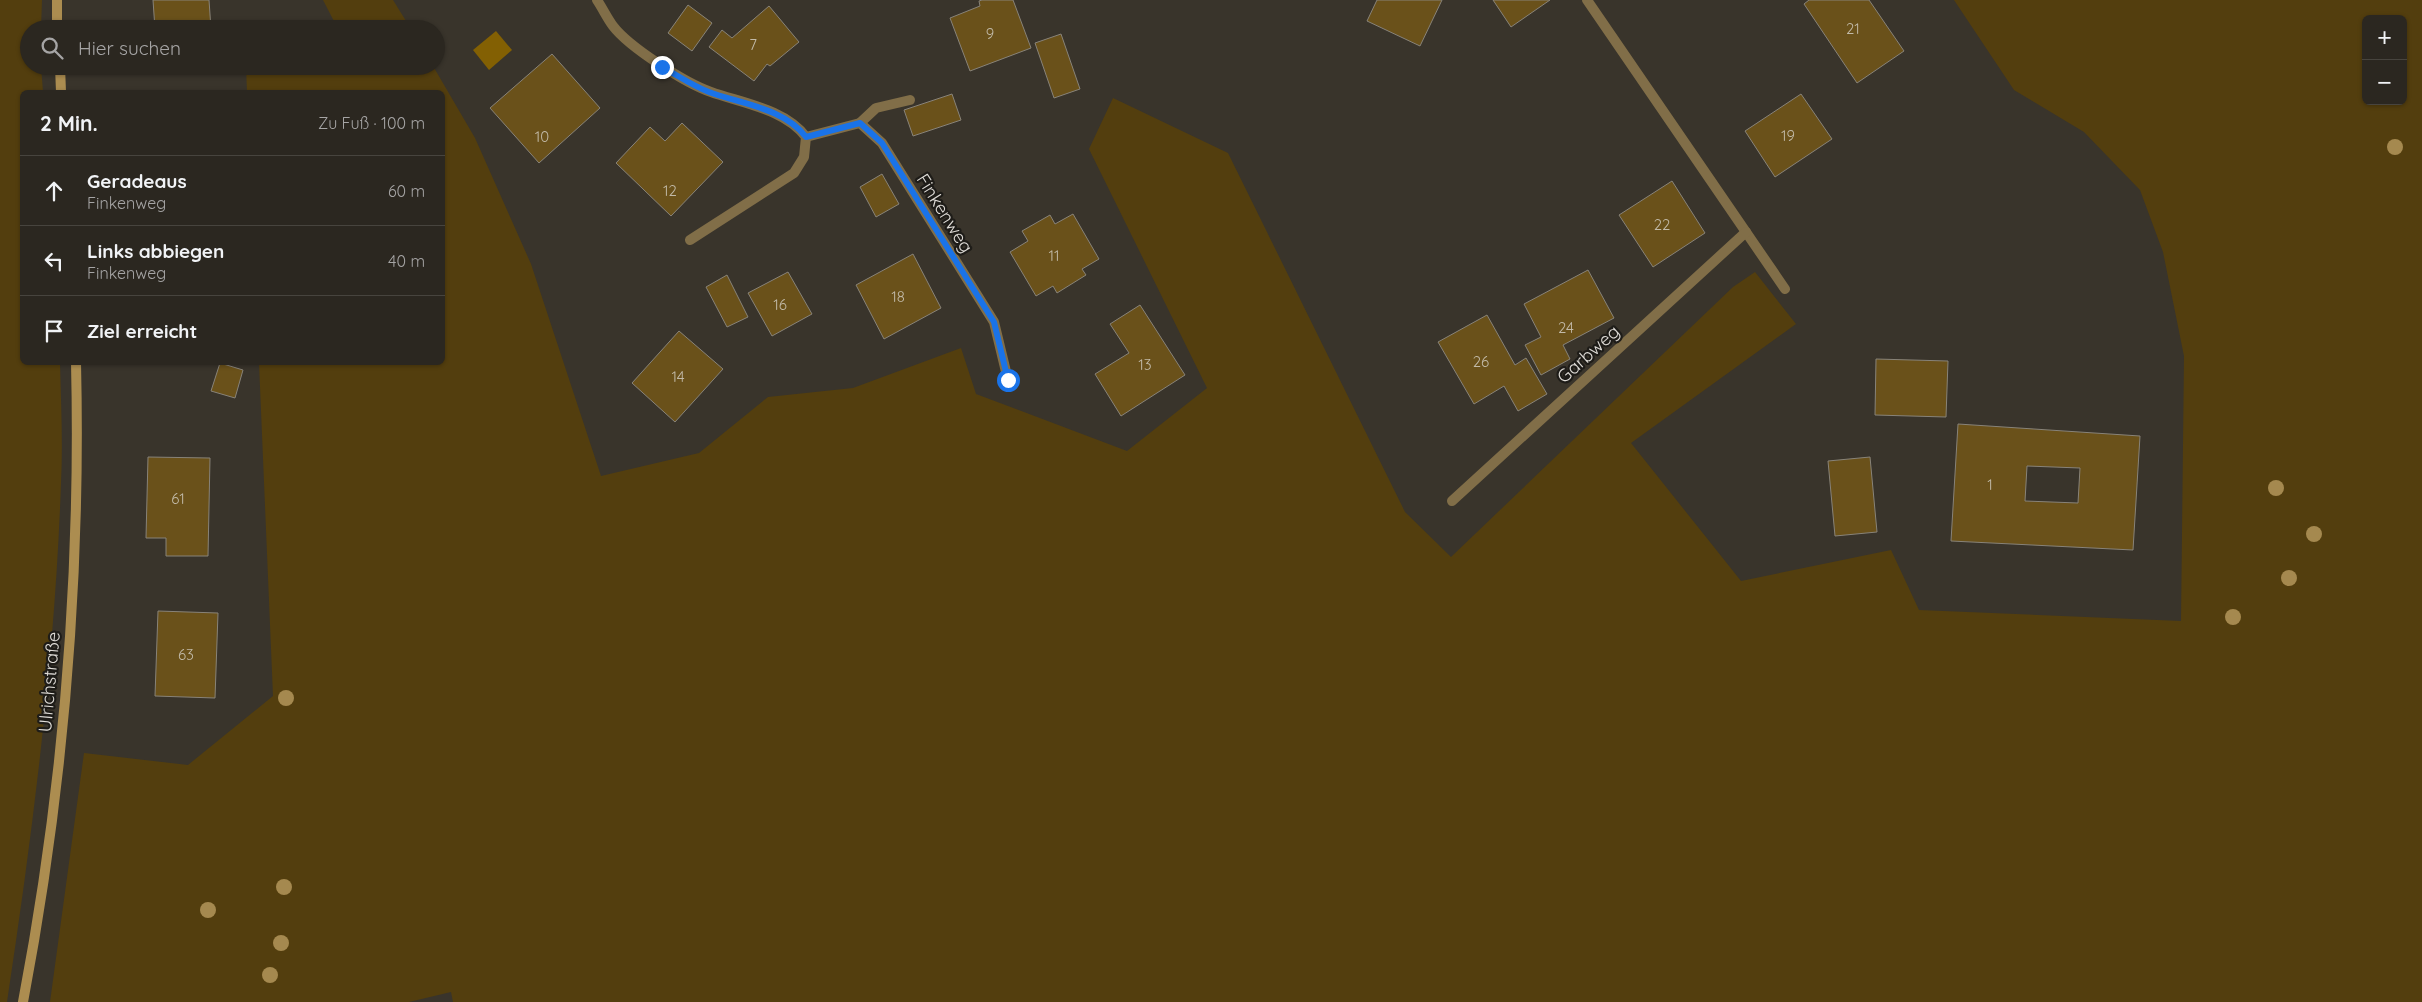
<!DOCTYPE html>
<html lang="de">
<head>
<meta charset="utf-8">
<style>
	body { margin:0; font-family:Quicksand,sans-serif; background:#37332d; color:#f1f3f6 }
	.controls { position:absolute; right:15px; top:15px; display:grid; overflow:hidden; border-radius:8px; box-shadow:0 1px 4px #0004 }
	.controls button { width:45px; height:45px; display:grid; place-items:center; padding:0; border:0; border-bottom:1px solid #47443e; background:#2b2720; color:#f1f3f6; font:25px sans-serif }
	.stop { position:absolute; width:15px; height:15px; margin:-11px; border:4px solid #1a73e8; border-radius:50%; background:#fff }
	.stop.end { background:#1a73e8; border-color:#fff; box-shadow:0 1px 5px #0008 }
	.list { margin:0; padding:0; list-style:none }
	h2 { display:flex; justify-content:space-between; align-items:center; height:65px; margin:0; padding:0 20px; font-size:21px }
	h2 small { font-size:16px; font-weight:400; color:#a6a5a5 }
	.list li { display:grid; grid-template-columns:32px 1fr auto; gap:15px; align-items:center; box-sizing:border-box; height:70px; padding:0 20px; border-top:1px solid #47443e }
	.list b { display:block; font-size:19px; white-space:nowrap }
	.list p { margin:0; font-size:16px; white-space:nowrap; color:#a6a5a5 }
	.list em { font-size:16px; font-style:normal; color:#a6a5a5 }
	.icon { flex:none; width:28px; height:28px; fill:none; stroke:currentColor; stroke-width:2; stroke-linecap:round; stroke-linejoin:round }
	.map { position:relative; flex:none; width:2422px; height:1002px; overflow:hidden }
	.search { position:absolute; background:#2b2720; box-shadow:0 1px 4px #0004; left:20px; top:20px; width:425px; height:55px; display:flex; align-items:center; gap:12px; box-sizing:border-box; padding:0 18px; border-radius:28px; color:#a6a5a5; font-size:19px }
	.panel { position:absolute; background:#2b2720; box-shadow:0 1px 4px #0004; left:20px; top:90px; width:425px; height:275px; border-radius:8px }
	.map>svg:first-child { display:block }
</style>
</head>
<body>
<div class="map">
<svg width="2422" height="1002" viewBox="0 0 2422 1002">
	<rect width="100%" height="100%" fill="#39342b"/>
	<g fill="#533e0e" fill-rule="evenodd">
		<path d="M0 0H42L41 29H29V66H41L43 92H22V362L60 363C61 403 63 443 61 483 55 657 33 830 7 1002H0Z"/>
		<path d="M323 0H393L411 29H338Z"/>
		<path d="M1954 0H2422V1002H453L451 992 409 1002H50L84 753 188 765 273 696 259 363 442 362V92H247L246 66H433L475 138 531 264 601 476 699 453 768 397 853 388 961 348 976 394 1127 451 1207 388 1089 149 1113 98 1228 153 1405 512 1451 557 1733 287 1755 272 1796 324 1631 443 1741 581 1891 550 1919 610 2181 621 2184 356 2163 252 2140 190 2084 132 2014 90ZM2366 19H2403V101H2366Z"/>
	</g>
	<path fill="#836003" d="M496 31 512 50 489 70 473 50Z"/>
	<g fill="#6a511a" stroke="#888379" fill-rule="evenodd">
		<path d="M153 0H209L211 29H155Z"/>
		<path d="M982 0H1013L1031 48 970 71 950 18 980 6 979 1Z"/>
		<path d="M1377 0H1442L1420 46 1367 21Z"/>
		<path d="M1493 0H1550L1511 27Z"/>
		<path d="M1809 0H1869L1904 51 1857 83 1804 4Z"/>
		<path d="M688 5 712 23 692 51 668 33Z"/>
		<path d="M769 6 799 42 770 66 767 64 754 81 709 47 722 30 732 38Z"/>
		<path d="M1061 34 1080 89 1054 98 1035 43Z"/>
		<path d="M552 54 600 108 539 163 490 108Z"/>
		<path d="M952 94 961 120 913 136 904 110Z"/>
		<path d="M1801 94 1832 139 1775 177 1745 131Z"/>
		<path d="M682 123 723 162 671 216 616 163 650 127 665 141Z"/>
		<path d="M882 174 899 204 876 217 860 187Z"/>
		<path d="M1672 181 1705 233 1653 267 1619 215Z"/>
		<path d="M1073 214 1099 259 1082 269 1086 275 1057 293 1053 286 1036 296 1010 252 1028 241 1022 231 1050 215 1055 224Z"/>
		<path d="M913 254 941 308 884 339 856 285Z"/>
		<path d="M1588 270 1614 318 1563 345 1570 359 1541 375 1525 345 1541 337 1524 304Z"/>
		<path d="M788 272 812 314 772 336 748 293Z"/>
		<path d="M727 275 748 317 727 327 706 287Z"/>
		<path d="M1140 305 1185 375 1121 416 1095 374 1129 353 1110 324Z"/>
		<path d="M1487 315 1515 365 1526 358 1547 394 1518 411 1504 386 1474 404 1438 342Z"/>
		<path d="M679 331 723 369 675 422 632 383Z"/>
		<path d="M1876 359 1948 361 1946 417 1875 415Z"/>
		<path d="M220 363 243 370 235 398 211 391Z"/>
		<path d="M1958 424 2140 436 2133 550 1951 541ZM2027 466 2080 468 2078 503 2025 501Z"/>
		<path d="M148 457 210 458 208 556H166V538H146Z"/>
		<path d="M1870 457 1877 532 1835 536 1828 461Z"/>
		<path d="M158 611 218 613 215 698 155 696Z"/>
	</g>
	<g fill="none" stroke-linecap="round" stroke-linejoin="round">
		<g stroke="#816e48" stroke-width="10">
			<path d="M860 123 876 108 910 100"/>
			<path d="M806 137 860 123 882 143 994 322 1008 380"/>
		</g>
		<g stroke="#816e48" stroke-width="10">
			<path d="M597 0C603 9 607 18 613 26 629 47 685 83 711 92 742 103 785 109 806 137L804 157 794 173 690 240"/>
			<path d="M1587 0 1785 289"/>
			<path d="M1452 501 1746 232"/>
		</g>
		<g stroke="#ac8d50" stroke-width="10">
			<path d="M57 0V29"/>
			<path d="M60 66 61 92"/>
			<path d="M23 1002C63 792 81 576 76 362"/>
		</g>
	</g>
	<g fill="#a5894f">
		<circle cx="2395" cy="147" r="8"/>
		<circle cx="2276" cy="488" r="8"/>
		<circle cx="2314" cy="534" r="8"/>
		<circle cx="2289" cy="578" r="8"/>
		<circle cx="2233" cy="617" r="8"/>
		<circle cx="286" cy="698" r="8"/>
		<circle cx="284" cy="887" r="8"/>
		<circle cx="208" cy="910" r="8"/>
		<circle cx="281" cy="943" r="8"/>
		<circle cx="270" cy="975" r="8"/>
	</g>
	<g fill="none" stroke-linecap="round" stroke-linejoin="round">
		<path stroke="#1a73e8" stroke-width="6" d="M662 67C677 75 693 86 709 92 741 104 784 108 806 137L860 123 882 143 994 322 1008 380"/>
	</g>
	<g text-anchor="middle" dominant-baseline="central" stroke-width="4.5" stroke-linejoin="round" paint-order="stroke">
		<g font-size="15" fill="#c2baa8">
			<text x="1853" y="28">21</text>
			<text x="990" y="33">9</text>
			<text x="753" y="44">7</text>
			<text x="1788" y="135">19</text>
			<text x="542" y="136">10</text>
			<text x="670" y="190">12</text>
			<text x="1662" y="224">22</text>
			<text x="1054" y="255">11</text>
			<text x="898" y="296">18</text>
			<text x="780" y="304">16</text>
			<text x="1566" y="327">24</text>
			<text x="1481" y="361">26</text>
			<text x="1145" y="364">13</text>
			<text x="678" y="376">14</text>
			<text x="1990" y="484">1</text>
			<text x="178" y="498">61</text>
			<text x="186" y="654">63</text>
		</g>
		<g font-size="18" fill="#e0ddd8" stroke="#1e1c18">
			<text transform="translate(945 213) rotate(58)">Finkenweg</text>
			<text transform="translate(1588 354) rotate(-42)">Garbweg</text>
			<text transform="translate(49 682) rotate(-85)">Ulrichstraße</text>
		</g>
	</g>
</svg>
<div class="controls">
<button>+</button>
<button>−</button>
</div>
<div class="stop" style="left:1008px;top:380px"></div>
<div class="stop end" style="left:662px;top:67px"></div>
<div class="search"><svg class="icon" aria-label="search" viewBox="0 0 24 24"><circle cx="10" cy="10" r="6"/><path d="M15 15l6 6"/></svg>Hier suchen</div>
<section class="panel">
<h2>2 Min.<small>Zu Fuß · 100 m</small></h2>
<ul class="list">
<li><svg class="icon" aria-label="ahead" viewBox="0 0 24 24"><path d="M12 20V5M6 11l6-6 6 6"/></svg><div><b>Geradeaus</b><p>Finkenweg</p></div><em>60 m</em></li>
<li><svg class="icon" aria-label="left" viewBox="0 0 24 24"><path d="M17 20v-9H6M10 6l-5 5 5 5"/></svg><div><b>Links abbiegen</b><p>Finkenweg</p></div><em>40 m</em></li>
<li><svg class="icon" aria-label="arrive" viewBox="0 0 24 24"><path d="M6 21V4h12l-3 4 3 4H6"/></svg><div><b>Ziel erreicht</b></div></li>
</ul>
</section>
</div>
</body>
</html>
